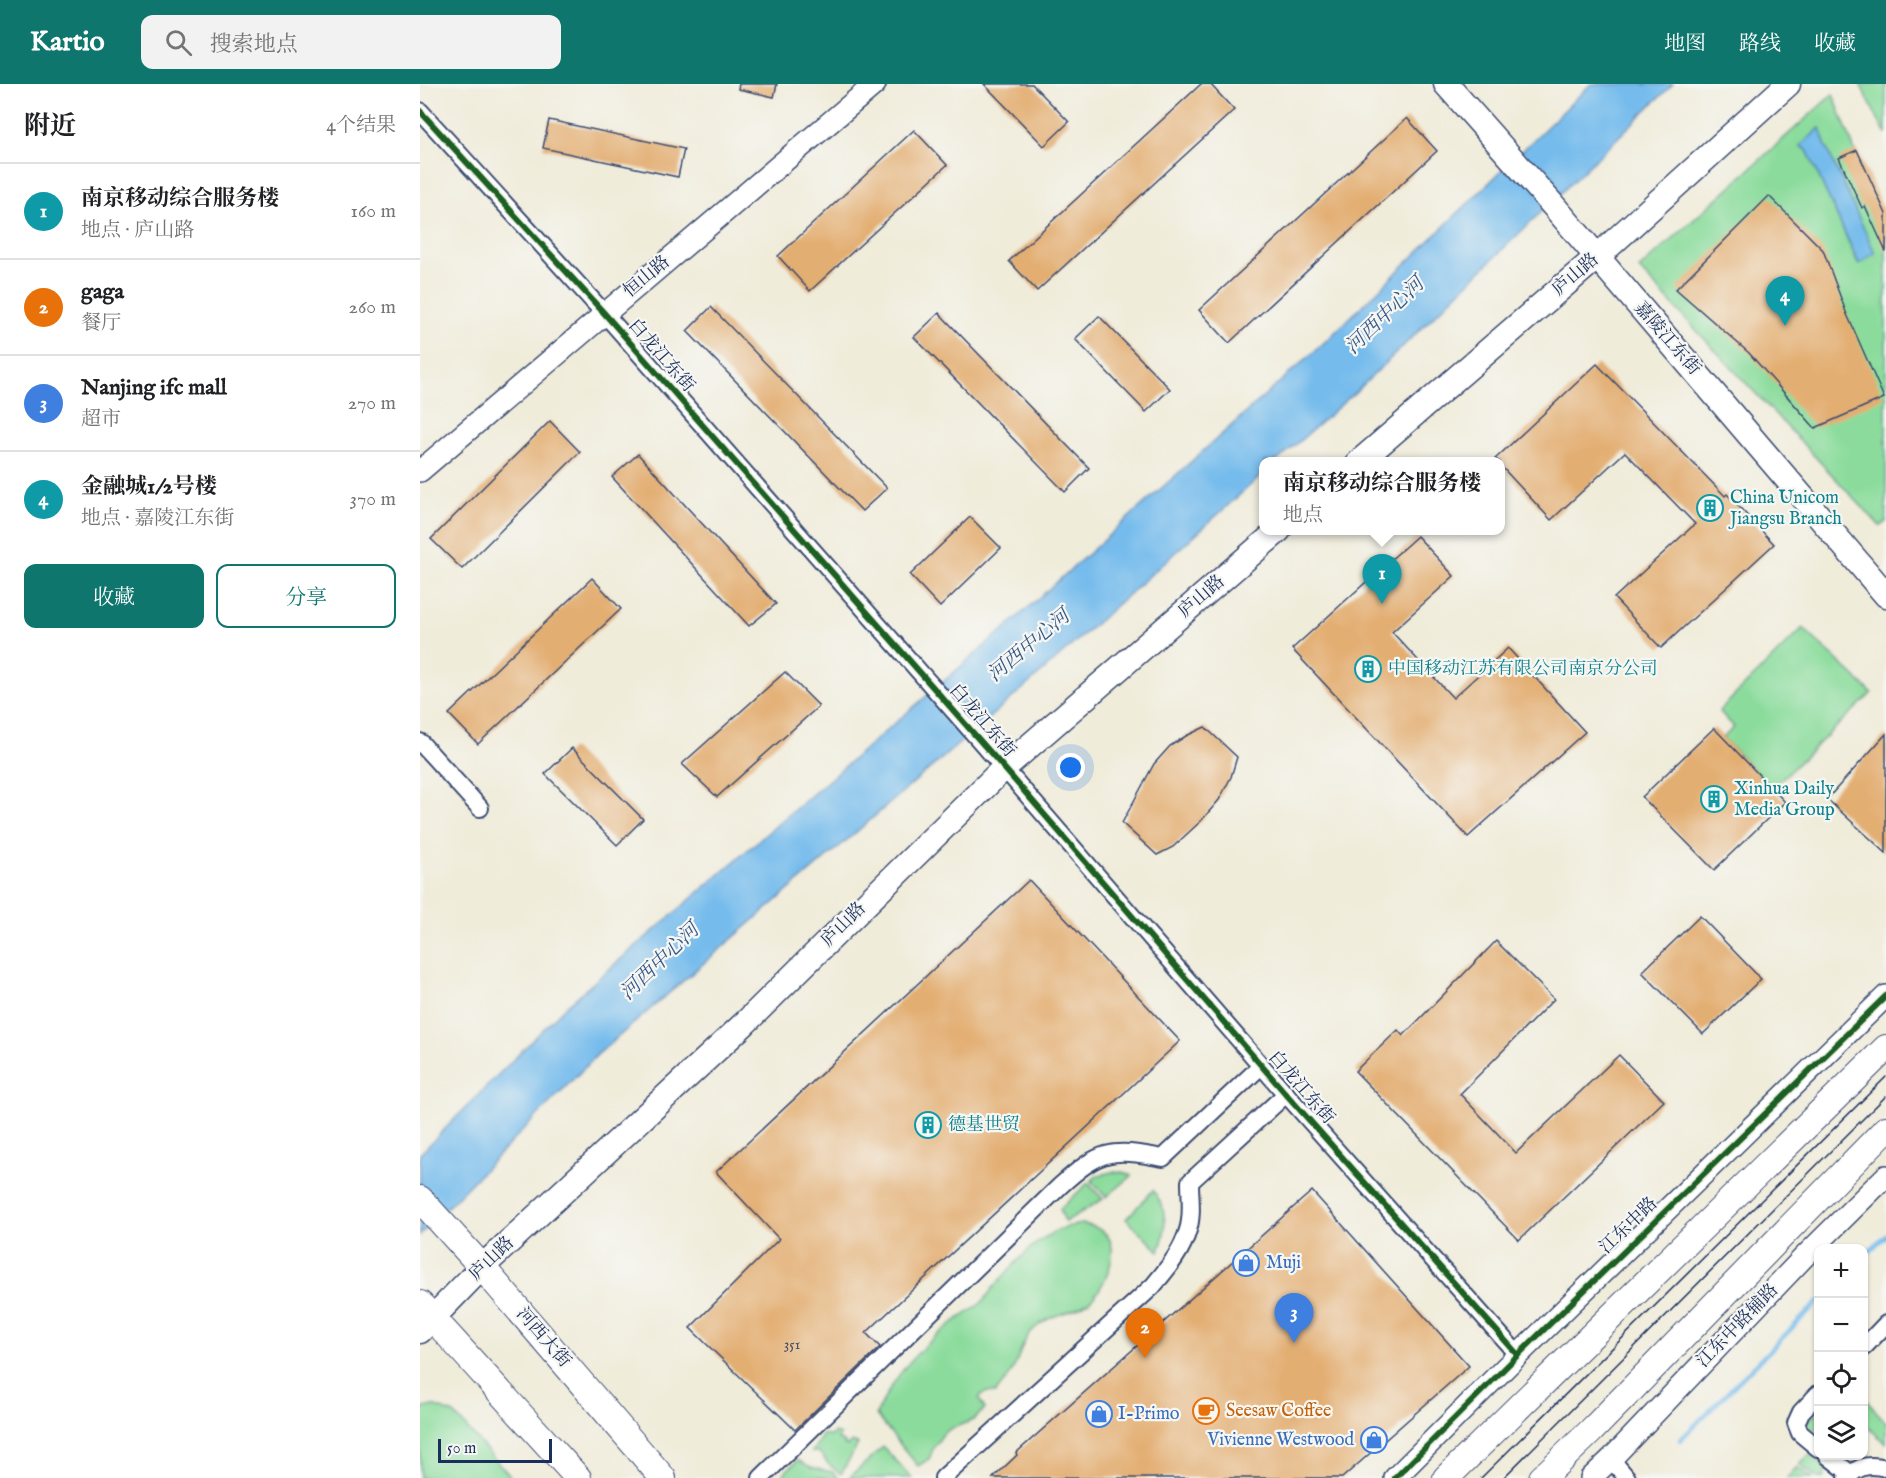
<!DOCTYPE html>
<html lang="zh">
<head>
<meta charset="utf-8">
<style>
	body { margin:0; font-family:"IM FELL English","Noto Serif SC",serif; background:#f2f2f2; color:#202124 }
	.controls { position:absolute; right:18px; bottom:18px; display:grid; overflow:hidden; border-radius:12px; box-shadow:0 2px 4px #0004 }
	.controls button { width:54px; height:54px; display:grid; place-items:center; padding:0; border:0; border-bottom:2px solid #e0e0e0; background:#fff; color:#202124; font:30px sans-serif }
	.scale { position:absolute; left:18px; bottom:15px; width:114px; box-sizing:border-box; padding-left:6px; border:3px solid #1b2f5e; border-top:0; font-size:16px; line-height:21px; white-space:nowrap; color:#1b2f5e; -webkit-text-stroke:4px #f6f6f2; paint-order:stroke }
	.you { position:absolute; left:651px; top:684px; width:21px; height:21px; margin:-15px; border:4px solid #fff; border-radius:50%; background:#1a73e8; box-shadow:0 0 0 9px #1a73e833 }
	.badge { display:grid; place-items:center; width:39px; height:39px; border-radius:50%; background:#0f766e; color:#fff; font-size:20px; font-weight:700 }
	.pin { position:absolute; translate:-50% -50px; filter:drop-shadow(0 2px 3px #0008) }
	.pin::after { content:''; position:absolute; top:32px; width:21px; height:18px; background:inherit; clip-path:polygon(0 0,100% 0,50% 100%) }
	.popup { position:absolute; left:839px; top:373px; width:246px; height:78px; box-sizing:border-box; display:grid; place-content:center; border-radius:12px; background:#fff; filter:drop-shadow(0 2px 4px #0005); font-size:20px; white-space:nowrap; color:#757577 }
	.popup b { font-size:22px; color:#202124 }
	.popup::after { content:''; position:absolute; left:50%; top:100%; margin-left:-12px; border:12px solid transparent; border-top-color:#fff }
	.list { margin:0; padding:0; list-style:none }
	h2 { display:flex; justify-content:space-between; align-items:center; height:78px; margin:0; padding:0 24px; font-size:26px }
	h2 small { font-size:20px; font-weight:400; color:#757577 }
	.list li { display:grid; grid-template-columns:39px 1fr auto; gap:18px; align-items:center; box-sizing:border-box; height:96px; padding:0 24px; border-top:2px solid #e0e0e0 }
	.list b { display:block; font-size:22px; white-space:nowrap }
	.list p { margin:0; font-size:20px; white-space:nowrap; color:#757577 }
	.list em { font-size:20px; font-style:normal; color:#757577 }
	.actions { display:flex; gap:12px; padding:18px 24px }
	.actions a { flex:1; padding:14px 0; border:2px solid #0f766e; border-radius:12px; text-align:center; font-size:21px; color:#0f766e }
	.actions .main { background:#0f766e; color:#fff }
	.icon { flex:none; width:33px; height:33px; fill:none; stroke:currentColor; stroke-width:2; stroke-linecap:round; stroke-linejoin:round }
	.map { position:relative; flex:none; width:1466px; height:1394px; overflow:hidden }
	header { display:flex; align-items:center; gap:36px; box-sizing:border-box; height:84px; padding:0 30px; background:#0f766e; color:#fff }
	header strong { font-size:28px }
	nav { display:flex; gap:33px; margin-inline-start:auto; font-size:21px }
	.search { width:420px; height:54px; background:#f2f2f2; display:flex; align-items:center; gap:15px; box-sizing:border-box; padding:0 21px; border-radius:12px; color:#757577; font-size:22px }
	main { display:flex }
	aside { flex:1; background:#fff }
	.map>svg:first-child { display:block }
</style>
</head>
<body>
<header>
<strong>Kartio</strong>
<div class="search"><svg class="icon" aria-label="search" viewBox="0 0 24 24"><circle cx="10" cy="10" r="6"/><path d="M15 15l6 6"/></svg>搜索地点</div>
<nav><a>地图</a><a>路线</a><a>收藏</a></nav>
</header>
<main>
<aside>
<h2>附近<small>4个结果</small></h2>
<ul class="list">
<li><span class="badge" style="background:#0f9aa8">1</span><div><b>南京移动综合服务楼</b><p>地点 · 庐山路</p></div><em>160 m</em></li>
<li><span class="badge" style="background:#e8710a">2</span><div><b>gaga</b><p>餐厅</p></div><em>260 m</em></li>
<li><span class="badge" style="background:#3f7fe0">3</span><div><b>Nanjing ifc mall</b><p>超市</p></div><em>270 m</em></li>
<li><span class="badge" style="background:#0f9aa8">4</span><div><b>金融城1/2号楼</b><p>地点 · 嘉陵江东街</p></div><em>370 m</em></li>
</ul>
<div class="actions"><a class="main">收藏</a><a>分享</a></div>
</aside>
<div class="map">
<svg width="1466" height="1394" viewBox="0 0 1466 1394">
	<rect width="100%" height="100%" fill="#f6f6f2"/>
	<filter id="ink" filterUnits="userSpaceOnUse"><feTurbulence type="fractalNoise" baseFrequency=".0167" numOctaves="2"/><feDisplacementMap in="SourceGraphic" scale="12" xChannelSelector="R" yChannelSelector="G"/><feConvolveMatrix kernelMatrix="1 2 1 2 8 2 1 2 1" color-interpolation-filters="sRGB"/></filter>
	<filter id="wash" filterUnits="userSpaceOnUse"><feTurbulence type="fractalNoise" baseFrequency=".008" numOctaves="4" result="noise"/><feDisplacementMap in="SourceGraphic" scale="24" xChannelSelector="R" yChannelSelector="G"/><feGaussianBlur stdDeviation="1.35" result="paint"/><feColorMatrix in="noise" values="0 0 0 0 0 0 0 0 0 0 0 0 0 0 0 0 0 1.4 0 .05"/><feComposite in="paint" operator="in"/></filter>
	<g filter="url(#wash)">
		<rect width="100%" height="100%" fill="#f0ecda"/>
		<g fill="#8bdc9c" stroke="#53867d" stroke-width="1.5" fill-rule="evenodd">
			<path d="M1440 0H1466V51Z"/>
			<path d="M1413 10 1466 148V438L1460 442 1219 185ZM1400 44 1405 60 1438 179 1387 66 1381 62Z"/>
			<path d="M1383 544 1452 609 1352 704 1303 654 1314 643 1299 627Z"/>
			<path d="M691 1088C698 1088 707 1087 712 1092L686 1113 671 1097 677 1092Z"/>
			<path d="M668 1099 683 1115 645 1138 640 1125Z"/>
			<path d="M733 1106C747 1124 748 1146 739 1167L706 1135Z"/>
			<path d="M663 1140C680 1143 693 1150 692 1168 692 1179 688 1190 683 1199 666 1234 635 1223 613 1246 601 1258 600 1273 592 1287 588 1295 581 1301 576 1309L567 1308 561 1311 559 1315 565 1325 553 1336 530 1345 523 1350 514 1363 509 1375 498 1382 456 1331C474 1291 496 1267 531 1240 541 1233 552 1227 561 1219 566 1215 569 1209 573 1204 598 1176 623 1143 663 1140Z"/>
			<path d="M1444 1314 1466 1338V1359L1444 1340Z"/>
			<path d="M13 1322 34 1330 92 1394H0V1325Z"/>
			<path d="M1397 1328 1398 1329V1349L1386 1339Z"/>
			<path d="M414 1349 420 1351 418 1355 425 1359 424 1361 428 1362 431 1358 438 1360 421 1390 409 1381 399 1368H392L403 1350 411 1352Z"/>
			<path d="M463 1363 492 1394H429Z"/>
			<path d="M1390 1371 1406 1384 1404 1394H1398L1379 1380Z"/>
			<path d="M378 1376C389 1384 400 1386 413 1388L418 1393 365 1394 362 1391Z"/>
			<path d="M1377 1383 1393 1394H1367Z"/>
		</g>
		<g fill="#75bbec" stroke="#4875a5" stroke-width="1.5">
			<path d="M1171 0H1253L941 303 857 377 844 378 843 390 613 596 177 971 0 1151V1070L145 923 582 547 908 255Z"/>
			<path d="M1400 44 1405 60 1455 169 1439 180 1387 66 1380 62Z"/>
		</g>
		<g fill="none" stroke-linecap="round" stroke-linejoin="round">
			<g stroke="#75bbec" stroke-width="4.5">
				<path d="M1444 1172 1466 1151"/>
				<path d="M1260 1356 1398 1218"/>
			</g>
		</g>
		<g id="blocks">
			<g fill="#e3ae72">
				<path d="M319 0H357L354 13 318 5Z"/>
				<path d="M564 0H612L649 38 624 62Z"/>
				<path d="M781 0H790L814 26 617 207 589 177Z"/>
				<path d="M987 34 1017 67 809 259 779 226Z"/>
				<path d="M129 36 264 65 258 93 123 64Z"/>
				<path d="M494 46 527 81 390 207 358 172Z"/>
				<path d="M1437 66 1466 130V168L1445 122 1442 124 1419 74Z"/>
				<path d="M1349 112 1403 166 1426 228 1464 314 1395 344 1329 269 1256 205Z"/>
				<path d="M291 223 467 404 442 427 267 247Z"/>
				<path d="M519 229 669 384 645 408 494 253Z"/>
				<path d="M679 232 750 305 726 328 655 255Z"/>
				<path d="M1177 280 1305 412 1307 410 1354 460 1241 564 1194 514 1275 440 1205 368 1131 436 1080 381V378L1075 375Z"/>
				<path d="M130 337 160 368 42 485 11 455Z"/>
				<path d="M218 370 356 520 329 542 192 393Z"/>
				<path d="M550 433 581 464 520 523 490 491Z"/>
				<path d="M997 452 1034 492 972 548 1033 614 1088 564 1165 648 1048 753 872 565Z"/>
				<path d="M172 494 201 525 58 660 29 630Z"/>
				<path d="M365 588 399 622 297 713 262 680Z"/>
				<path d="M785 643 817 673 811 693 799 716 781 737 753 763 737 771 702 739 734 680 750 662 766 652Z"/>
				<path d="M1294 644 1365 718 1294 786 1222 713Z"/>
				<path d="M1466 650V769L1407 715Z"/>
				<path d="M152 664 223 735 197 761 125 690Z"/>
				<path d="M609 796 760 957 446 1249 460 1263 375 1346 270 1244 359 1155 296 1088Z"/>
				<path d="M1280 832 1341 895 1283 950 1222 888Z"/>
				<path d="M1076 857 1134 915 1040 1010 1096 1069 1199 971 1244 1017 1099 1156 935 987 978 946 983 952Z"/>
				<path d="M892 1107 1049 1282 922 1394H573L597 1371 596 1369Z"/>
			</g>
		</g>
	</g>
	<g filter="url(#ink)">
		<use href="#blocks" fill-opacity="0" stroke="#3b4b71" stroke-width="1.5"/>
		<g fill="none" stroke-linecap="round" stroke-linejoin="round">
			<defs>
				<g id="minor">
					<path d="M0 27 184 229 584 684 866 1010 1098 1271"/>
					<path d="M0 658 60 724"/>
					<path d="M1444 1263 1466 1240"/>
					<path d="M1398 1310 1381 1328 1376 1339 1380 1349 1398 1364"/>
					<path d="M1408 1372 1431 1390"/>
					<path d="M1191 1375 1207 1394"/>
					<path d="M341 1394 640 1102C680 1066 690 1064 743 1074L841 982"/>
					<path d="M523 1394 733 1202C747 1185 762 1168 768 1146 773 1131 770 1113 770 1098L866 1010"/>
					<path d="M1427 1394C1439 1381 1450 1380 1466 1384"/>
				</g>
				<g id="tertiary">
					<path d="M0 387 455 0"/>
					<path d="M975 1394 1098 1271 1466 912"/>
					<path d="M1171 1394 1191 1375 1383 1174 1466 1092"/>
				</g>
				<g id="secondary">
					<path d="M1026 0 1132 120 1466 511"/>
					<path d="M939 378 1177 173 1368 0"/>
					<path d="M0 1247 62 1183 325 939 584 684 859 446"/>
				</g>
				<g id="primary">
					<path d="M0 1115 62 1183 243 1394"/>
					<path d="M0 1220 158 1394"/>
					<path d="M1026 1394 1466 964"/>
					<path d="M1122 1394 1171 1347 1466 1045"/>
				</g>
			</defs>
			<use href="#minor" stroke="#3b4b71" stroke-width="20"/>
			<use href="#tertiary" stroke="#3b4b71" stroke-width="24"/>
			<use href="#secondary" stroke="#3b4b71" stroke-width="27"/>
			<use href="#primary" stroke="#3b4b71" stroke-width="28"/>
			<use href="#minor" stroke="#fff" stroke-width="16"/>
			<use href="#tertiary" stroke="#fff" stroke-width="21"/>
			<use href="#secondary" stroke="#fff" stroke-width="24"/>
			<use href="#primary" stroke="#fff" stroke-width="26"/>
			<g stroke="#1b2f5e" stroke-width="1.5">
				<path d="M1061 1394 1466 993"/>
				<path d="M1083 1394 1466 1012"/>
			</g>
			<defs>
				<g id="cycleway">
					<path d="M0 27 184 229 584 684 866 1010 1098 1271"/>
					<path d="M975 1394 1098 1271 1466 912"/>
				</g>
			</defs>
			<use href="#cycleway" stroke="#f6f6f2" stroke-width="10"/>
			<use href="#cycleway" stroke="#1b5e20" stroke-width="6"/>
		</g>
	</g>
	<defs>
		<symbol id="building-ring" viewBox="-11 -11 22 22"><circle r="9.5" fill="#f6f6f2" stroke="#0f9aa8" stroke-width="1.5"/><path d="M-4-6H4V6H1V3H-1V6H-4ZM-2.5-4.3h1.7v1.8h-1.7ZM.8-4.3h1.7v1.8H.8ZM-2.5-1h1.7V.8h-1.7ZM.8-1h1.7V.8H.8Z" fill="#0f9aa8"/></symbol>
		<symbol id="shop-ring" viewBox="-11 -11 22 22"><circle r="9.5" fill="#f6f6f2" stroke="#3f7fe0" stroke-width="1.5"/><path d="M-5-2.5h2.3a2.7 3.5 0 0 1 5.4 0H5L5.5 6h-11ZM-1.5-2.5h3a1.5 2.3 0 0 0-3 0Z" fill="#3f7fe0"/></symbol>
		<symbol id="cafe-ring" viewBox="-11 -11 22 22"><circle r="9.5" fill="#f6f6f2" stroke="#e8710a" stroke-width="1.5"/><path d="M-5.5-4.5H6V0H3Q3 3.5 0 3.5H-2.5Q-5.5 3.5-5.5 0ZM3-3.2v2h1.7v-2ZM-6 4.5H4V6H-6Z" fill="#e8710a"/></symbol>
	</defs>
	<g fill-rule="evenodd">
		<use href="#building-ring" x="1275" y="409" width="30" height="30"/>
		<use href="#building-ring" x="933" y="570" width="30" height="30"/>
		<use href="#building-ring" x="1279" y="700" width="30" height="30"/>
		<use href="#building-ring" x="493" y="1026" width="30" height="30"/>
		<use href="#shop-ring" x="811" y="1164" width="30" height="30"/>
		<use href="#cafe-ring" x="771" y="1312" width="30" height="30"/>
		<use href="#shop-ring" x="664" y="1315" width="30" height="30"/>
		<use href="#shop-ring" x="939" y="1341" width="30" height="30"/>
	</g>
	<g text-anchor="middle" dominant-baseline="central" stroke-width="4.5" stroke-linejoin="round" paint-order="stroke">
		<g font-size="15" fill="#4d4f63">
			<text x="372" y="1260">351</text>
		</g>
		<g font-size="18" fill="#1b2f5e" stroke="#f6f6f2">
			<text transform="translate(1156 191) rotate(-41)">庐山路</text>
			<text transform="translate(227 193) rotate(-40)">恒山路</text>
			<text transform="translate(1247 255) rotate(49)">嘉陵江东街</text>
			<text transform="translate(241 272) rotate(49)">白龙江东街</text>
			<text transform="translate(782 513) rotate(-41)">庐山路</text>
			<text transform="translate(562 637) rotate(49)">白龙江东街</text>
			<text transform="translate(424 841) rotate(-45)">庐山路</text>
			<text transform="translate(881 1004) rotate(49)">白龙江东街</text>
			<text transform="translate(1209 1142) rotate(-44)">江东中路</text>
			<text transform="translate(72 1175) rotate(-44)">庐山路</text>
			<text transform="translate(1318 1242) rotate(-46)">江东中路辅路</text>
			<text transform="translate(123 1254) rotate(49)">河西大街</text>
		</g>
		<g font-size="18" fill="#0d838f" stroke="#f6f6f2" text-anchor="start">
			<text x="1310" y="414">China Unicom<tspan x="1310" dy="21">Jiangsu Branch</tspan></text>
			<text x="968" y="585">中国移动江苏有限公司南京分公司</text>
			<text x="1314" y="705">Xinhua Daily<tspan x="1314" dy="21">Media Group</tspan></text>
			<text x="528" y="1041">德基世贸</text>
		</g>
		<g font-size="18" fill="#366cbe" stroke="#f6f6f2" text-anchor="start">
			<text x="846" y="1179">Muji</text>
			<text x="698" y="1330">I-Primo</text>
			<text x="934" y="1356" text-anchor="end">Vivienne Westwood</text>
		</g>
		<g font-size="18" fill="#c56008" stroke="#f6f6f2" text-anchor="start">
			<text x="806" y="1327">Seesaw Coffee</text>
		</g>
		<g font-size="20" font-style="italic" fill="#365989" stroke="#f6f6f2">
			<text transform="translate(965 232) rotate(-44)">河西中心河</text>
			<text transform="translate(609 562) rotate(-40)">河西中心河</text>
			<text transform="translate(240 878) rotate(-44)">河西中心河</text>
		</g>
	</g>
</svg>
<div class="controls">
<button>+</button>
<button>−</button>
<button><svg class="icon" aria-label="locate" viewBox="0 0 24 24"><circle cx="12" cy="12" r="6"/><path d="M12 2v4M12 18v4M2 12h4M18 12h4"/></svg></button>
<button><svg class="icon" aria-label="layers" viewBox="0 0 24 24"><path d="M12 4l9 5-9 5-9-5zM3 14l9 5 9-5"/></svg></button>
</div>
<div class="scale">50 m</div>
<div class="you"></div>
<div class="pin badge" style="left:962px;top:520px;background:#0f9aa8">1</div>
<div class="popup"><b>南京移动综合服务楼</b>地点</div>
<div class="pin badge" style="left:725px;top:1274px;background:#e8710a">2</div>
<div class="pin badge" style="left:874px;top:1259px;background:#3f7fe0">3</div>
<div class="pin badge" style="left:1365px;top:242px;background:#0f9aa8">4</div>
</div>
</main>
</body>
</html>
